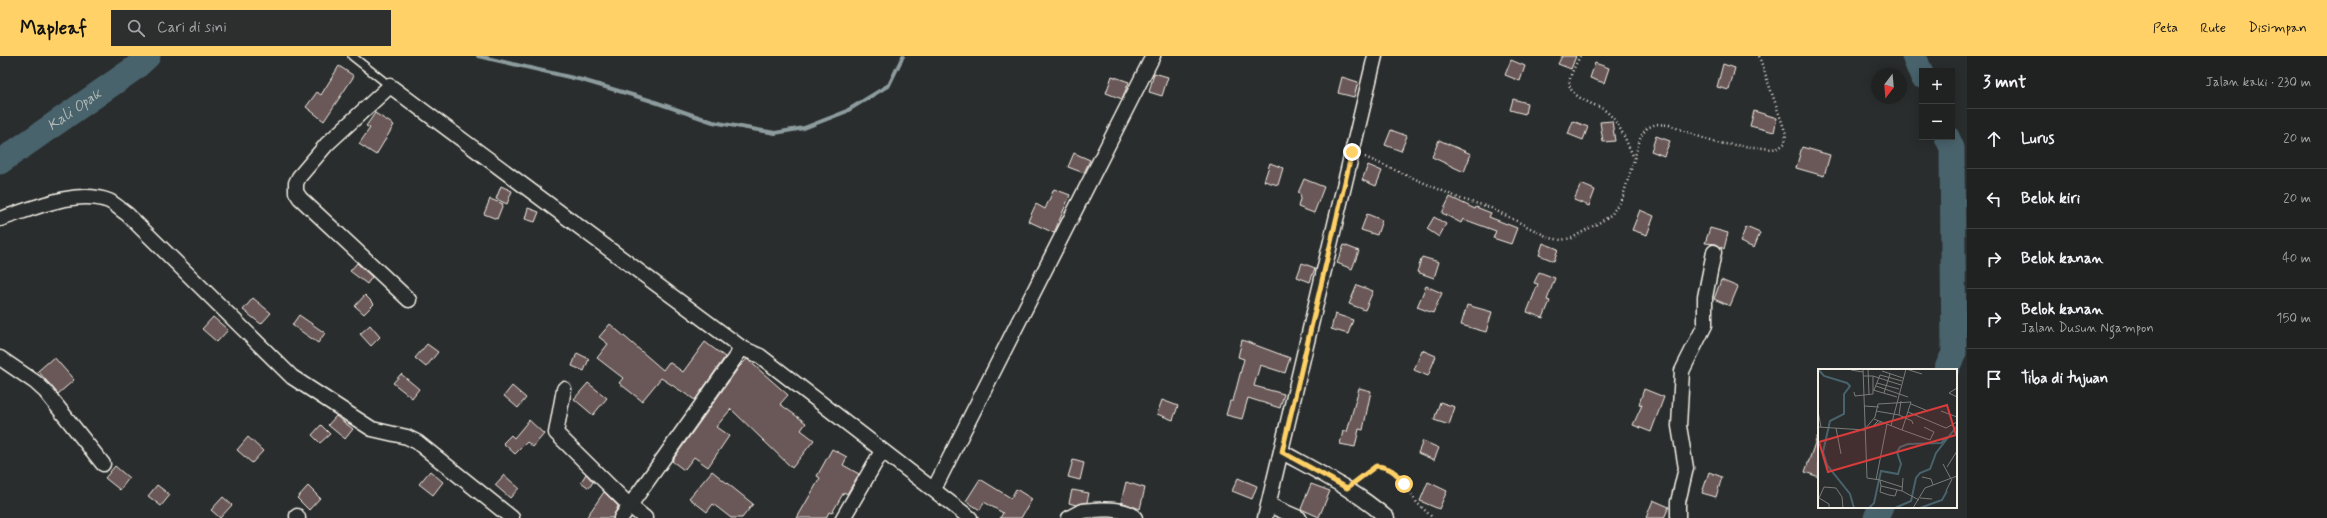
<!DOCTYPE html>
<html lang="id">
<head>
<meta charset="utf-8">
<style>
	body { margin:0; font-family:Mynerve,sans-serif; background:#2d2f2f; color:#f1f3f6 }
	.controls { position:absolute; right:12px; top:12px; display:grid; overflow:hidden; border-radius:0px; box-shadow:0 2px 10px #0003 }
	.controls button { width:36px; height:36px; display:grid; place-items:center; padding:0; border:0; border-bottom:1px solid #3d3f40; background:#202222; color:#f1f3f6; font:20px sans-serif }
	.compass { position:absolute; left:1871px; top:12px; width:36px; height:36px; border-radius:50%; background:#202222; box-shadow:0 2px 10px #0003; rotate:196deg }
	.stop { position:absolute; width:12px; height:12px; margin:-9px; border:3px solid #ffd166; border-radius:50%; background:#fff }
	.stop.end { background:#ffd166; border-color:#fff; box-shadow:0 1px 4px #0008 }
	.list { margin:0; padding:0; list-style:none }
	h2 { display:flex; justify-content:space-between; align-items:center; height:52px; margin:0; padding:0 16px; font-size:17px }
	h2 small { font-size:13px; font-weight:400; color:#a2a4a5 }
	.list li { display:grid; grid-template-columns:26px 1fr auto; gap:12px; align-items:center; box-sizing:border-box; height:60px; padding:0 16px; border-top:1px solid #3d3f40 }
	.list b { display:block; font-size:15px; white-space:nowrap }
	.list p { margin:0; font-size:13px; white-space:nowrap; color:#a2a4a5 }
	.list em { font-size:13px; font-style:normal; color:#a2a4a5 }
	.icon { flex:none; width:22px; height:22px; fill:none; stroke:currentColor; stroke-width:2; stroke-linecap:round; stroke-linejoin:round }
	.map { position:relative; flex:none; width:1967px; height:462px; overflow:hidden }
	header { display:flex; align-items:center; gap:24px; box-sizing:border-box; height:56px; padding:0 20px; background:#ffd166; color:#111 }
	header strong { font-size:19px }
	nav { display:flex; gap:22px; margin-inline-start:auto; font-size:14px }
	.search { width:280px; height:36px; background:#2d2f2f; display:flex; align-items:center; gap:10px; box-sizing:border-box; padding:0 14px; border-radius:0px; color:#a2a4a5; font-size:15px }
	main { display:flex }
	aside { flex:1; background:#202222 }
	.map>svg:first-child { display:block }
</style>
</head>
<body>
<header>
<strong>Mapleaf</strong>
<div class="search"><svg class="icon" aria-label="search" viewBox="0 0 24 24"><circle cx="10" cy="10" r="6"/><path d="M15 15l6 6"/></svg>Cari di sini</div>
<nav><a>Peta</a><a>Rute</a><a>Disimpan</a></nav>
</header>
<main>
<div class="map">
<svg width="1967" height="462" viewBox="0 0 1967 462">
	<rect width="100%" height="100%" fill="#2a2d2e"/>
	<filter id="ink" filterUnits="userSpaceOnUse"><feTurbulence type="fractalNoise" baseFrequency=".025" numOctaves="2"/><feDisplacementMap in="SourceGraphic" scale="8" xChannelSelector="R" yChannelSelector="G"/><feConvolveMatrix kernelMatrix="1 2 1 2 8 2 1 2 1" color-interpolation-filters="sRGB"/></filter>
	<g filter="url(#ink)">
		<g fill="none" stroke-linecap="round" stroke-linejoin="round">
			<g stroke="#8d9c9e" stroke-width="4">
				<path d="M478 0 582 24 649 44 713 66 775 77 804 72 845 56 889 29 903 0"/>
				<path d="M135 12 154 0"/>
			</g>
			<g stroke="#48636c" stroke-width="25">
				<path d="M1914 0 1922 20"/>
				<path id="s1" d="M0 106 135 12 148 0"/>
				<path d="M1946 314 1954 297 1952 92 1947 81"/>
				<path d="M1876 462 1881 451"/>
			</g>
		</g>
		<g fill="#6b5858" stroke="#f4f1e8">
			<path d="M1562 0H1576L1571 13 1558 8Z"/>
			<path d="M1511 4 1525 10 1520 25 1505 19Z"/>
			<path d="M1595 7 1609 12 1604 27 1590 22Z"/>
			<path d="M1723 8 1735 12 1729 34 1717 31Z"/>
			<path d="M339 10 354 20 324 65 306 51 317 36 321 39Z"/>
			<path d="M1154 17 1168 21 1162 40 1149 36Z"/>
			<path d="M1112 20 1129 26 1122 43 1106 37Z"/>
			<path d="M1342 21 1358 26 1354 41 1338 37Z"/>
			<path d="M1513 43 1527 47 1525 58 1510 54Z"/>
			<path d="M1754 55 1777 62 1774 76 1750 70Z"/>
			<path d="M375 57 394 69 376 99 359 88 370 72 366 70Z"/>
			<path d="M1573 65 1588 71 1583 84 1568 78Z"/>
			<path d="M1612 65 1615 85 1603 86 1600 66Z"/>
			<path d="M1391 74 1407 80 1401 95 1385 89Z"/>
			<path d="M1656 80 1670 85 1664 100 1651 95Z"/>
			<path d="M1439 84 1471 98 1464 116 1432 101Z"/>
			<path d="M1802 91 1830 99 1824 120 1796 112Z"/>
			<path d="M1074 97 1090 104 1084 117 1068 111Z"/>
			<path d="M1270 107 1283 112 1278 129 1264 125Z"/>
			<path d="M1368 109 1382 115 1376 130 1362 124Z"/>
			<path d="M1304 123 1324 131 1314 157 1298 151 1301 139 1298 137Z"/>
			<path d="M1581 128 1595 134 1589 150 1574 144Z"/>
			<path d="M501 130 512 135 507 148 496 143Z"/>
			<path d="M1054 133 1070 139 1054 177 1028 165 1036 148 1045 153Z"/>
			<path d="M1450 141 1475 153 1476 151 1491 157 1489 161 1517 172 1511 188 1493 182 1496 175 1463 163 1461 167 1442 157Z"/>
			<path d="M490 143 503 148 497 163 484 158Z"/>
			<path d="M528 152 539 156 535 166 525 163Z"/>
			<path d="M1640 154 1654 160 1647 179 1632 174Z"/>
			<path d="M1367 158 1382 164 1377 179 1361 174Z"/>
			<path d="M1434 161 1446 168 1439 181 1427 173Z"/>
			<path d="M1746 171 1760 177 1754 192 1740 186Z"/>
			<path d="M1710 172 1728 177 1724 193 1716 188 1705 187Z"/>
			<path d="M1543 187 1558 193 1554 205 1539 199Z"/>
			<path d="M1344 189 1359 195 1352 213 1337 207Z"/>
			<path d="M1422 201 1439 206 1434 222 1417 216Z"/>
			<path d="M357 207 372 221 367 228 350 215Z"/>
			<path d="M1302 207 1315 212 1310 226 1297 221Z"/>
			<path d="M1539 216 1555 222 1547 244 1550 245 1543 262 1527 256 1538 228 1534 227Z"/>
			<path d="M1721 224 1738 231 1730 250 1714 243Z"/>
			<path d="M1357 229 1373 235 1365 254 1349 248Z"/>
			<path d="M1426 230 1442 237 1433 257 1417 251Z"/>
			<path d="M365 239 374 248 364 258 355 250Z"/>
			<path d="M253 242 271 257 261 268 243 254Z"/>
			<path d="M1467 249 1492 256 1486 276 1461 269Z"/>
			<path d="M1335 258 1353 264 1348 278 1331 273Z"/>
			<path d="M299 259 325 277 318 287 292 269Z"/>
			<path d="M213 261 228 274 217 286 202 273Z"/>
			<path d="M610 268 663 314 669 306 683 316 705 286 725 301 695 344 661 322 642 345 619 327 623 322 597 302 608 288 599 281Z"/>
			<path d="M370 269 380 281 371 290 360 278Z"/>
			<path d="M1242 284 1290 302 1285 317 1260 309 1254 330 1284 338 1280 352 1248 342 1242 363 1226 359 1230 345H1233L1244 303 1238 301Z"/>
			<path d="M427 288 438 296 426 311 415 302Z"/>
			<path d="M1422 294 1436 300 1428 320 1414 314Z"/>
			<path d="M577 297 589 303 584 315 572 310Z"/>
			<path d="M54 301 74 324 58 338 38 315Z"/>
			<path d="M747 303 788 339 780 348 806 367 801 374 814 384 792 412 731 353 716 371 729 380 708 411 694 401 684 414 672 405 739 311Z"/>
			<path d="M401 318 419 333 412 342 393 327Z"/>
			<path d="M588 327 607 342 593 359 574 343Z"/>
			<path d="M512 330 526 342 518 352 504 340Z"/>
			<path d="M1359 332 1371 335 1363 374 1359 373 1355 391 1340 388 1343 375 1347 376Z"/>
			<path d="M1644 333 1664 341 1651 376 1633 369 1642 349 1639 348Z"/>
			<path d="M1162 344 1178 350 1173 364 1157 358Z"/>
			<path d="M1440 346 1455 351 1449 369 1434 364Z"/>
			<path d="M336 360 353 373 345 383 328 369Z"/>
			<path d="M529 364 544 378 533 391 527 386 515 398 503 387 511 379 514 382Z"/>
			<path d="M321 369 330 378 320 387 312 379Z"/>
			<path d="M248 381 263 395 252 407 237 394Z"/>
			<path d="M1817 381H1819V421L1805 416Z"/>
			<path d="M1423 385 1439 392 1434 404 1418 397Z"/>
			<path d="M832 393 847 401 843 409 859 418 847 438 844 436 832 457 829 456 826 462H797L820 422 817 420Z"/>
			<path d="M1073 404 1084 407 1080 424 1068 421Z"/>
			<path d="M115 410 129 422 120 434 105 422Z"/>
			<path d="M430 415 443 426 433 439 419 428Z"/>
			<path d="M712 415 753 448 742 462H731L713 448 707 456 689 442Z"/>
			<path d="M1709 416 1722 421 1716 441 1702 437Z"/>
			<path d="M586 418 593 426 589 432 581 426Z"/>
			<path d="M504 419 519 432 510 442 495 429Z"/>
			<path d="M1238 422 1257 430 1252 443 1232 435Z"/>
			<path d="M980 423 1011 442 1016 433 1032 443 1021 462H1000L1003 457 984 446 980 454 966 445Z"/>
			<path d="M1126 426 1145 432 1140 453 1121 446Z"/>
			<path d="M1428 426 1447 435 1439 453 1420 445Z"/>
			<path d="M1311 428 1330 435 1319 461 1301 453Z"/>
			<path d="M157 429 170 439 161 450 148 440Z"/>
			<path d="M308 430 320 442 309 454 297 442Z"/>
			<path d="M1072 434 1089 437 1087 446 1076 449 1069 447Z"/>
			<path d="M604 436 618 450 613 462H586Z"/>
			<path d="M223 441 232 449 220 462 211 454Z"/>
			<path d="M1653 444 1669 451 1664 462H1646Z"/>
		</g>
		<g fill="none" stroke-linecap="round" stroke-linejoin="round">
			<defs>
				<path id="service" d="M352 0 390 30"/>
				<g id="minor">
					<path d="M0 163C32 153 77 132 109 145 115 148 121 154 127 158L292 321 372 373 407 381 417 386 512 462"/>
					<path d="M409 244 300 142 296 136V127L299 121 327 88 390 30 742 292"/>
					<path d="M0 302 35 326 45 335 103 408"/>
					<path d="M564 333 556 377 630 450 645 462"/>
					<path d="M1282 396C1318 416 1355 434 1387 462"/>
					<path d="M934 433 1153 0"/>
					<path d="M1269 449 1299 462"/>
					<path d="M297 460 298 462"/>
					<path d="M621 462 742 292 760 300 970 462"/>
					<path d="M843 462 882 395"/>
					<path d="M1069 462C1073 460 1079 456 1083 455 1096 453 1127 451 1135 462"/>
					<path d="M1265 462 1375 0"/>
					<path d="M1678 462V446L1686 412 1679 370 1682 315 1705 269V241L1714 196"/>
				</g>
			</defs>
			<use href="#service" stroke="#f4f1e8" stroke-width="10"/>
			<use href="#minor" stroke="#f4f1e8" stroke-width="17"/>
			<g stroke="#f4f1e8" stroke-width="2.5" stroke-dasharray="1 3" stroke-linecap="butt">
				<path d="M1580 0C1576 9 1567 22 1570 31 1574 42 1593 48 1603 53 1619 64 1626 85 1634 102"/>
				<path d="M1365 101 1461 143 1489 151 1550 182 1561 184 1572 182 1602 165 1612 158 1623 140 1641 80 1647 72 1656 68 1669 69 1716 87 1772 93 1779 92 1785 87 1786 78 1759 0"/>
				<path d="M1358 424 1375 410 1387 411 1397 417 1417 447 1433 462"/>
			</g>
			<use href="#service" stroke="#2a2d2e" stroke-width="7"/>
			<use href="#minor" stroke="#2a2d2e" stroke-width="14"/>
		</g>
	</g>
	<g fill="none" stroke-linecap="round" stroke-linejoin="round" filter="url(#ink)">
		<path stroke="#ffd166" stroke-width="5" d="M1352 96 1282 396 1347 432 1376 410C1390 411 1396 416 1404 428"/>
	</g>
	<g text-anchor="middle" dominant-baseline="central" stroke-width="4" stroke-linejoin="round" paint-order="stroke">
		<g font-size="15" font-style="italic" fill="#afb8b6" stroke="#2a2d2e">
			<text stroke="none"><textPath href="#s1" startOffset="91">Kali Opak</textPath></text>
		</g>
	</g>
	<g transform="translate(1818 313)">
		<rect width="139" height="139" fill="#2a2d2e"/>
		<path fill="none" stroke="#48636c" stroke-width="2" d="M0 0 6 7 29 14 32 17 26 25V45L12 52 5 83 9 96 32 125 36 139M51 139 56 134 63 102 80 105 83 95 79 83 82 78 90 75 123 74 129 68M77 139 93 132 98 109 102 104 112 100 118 84 139 57M102 139 124 131 129 122"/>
		<path fill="none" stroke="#7b7b78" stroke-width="1" d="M45 0 49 109 62 111 63 117 84 122 85 109M50 0 51 25M88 0 104 5M33 1 45 3M64 2 85 9M45 7H55L83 16M59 14 81 20M58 17 90 28M139 19 131 24 139 28M55 21 79 28M56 21 62 6 84 12M36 23 37 27 55 25V7M66 24 72 5M93 35 110 42M46 37 61 38M0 42 3 58M58 42 81 46 94 52 95 55M123 42 139 48M90 43 128 59 139 53M81 46 83 32M60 52 55 57 63 53M73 57 88 0M0 58 47 61M18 59 23 85M47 60 57 48 60 35 93 33 84 61 56 50M84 61 112 71 116 63 106 58M125 95 133 110M129 98 139 82M104 108 113 110 115 116M58 111 69 55M62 111 84 118M63 117 62 123 71 126 77 127 79 121M84 122 101 131M128 122 134 110M1 129 6 118 18 119 24 128 25 139M1 129 11 135V139M102 129 114 130M95 139 107 119 139 107"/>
		<path fill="#d93c3b" fill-opacity="0.15" stroke="#d93c3b" stroke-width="2" d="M129 36 138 66 10 103 1 73Z"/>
		<rect width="139" height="139" fill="none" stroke="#f4f1e8" stroke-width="2"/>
	</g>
</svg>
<div class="controls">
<button>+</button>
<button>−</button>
</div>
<svg class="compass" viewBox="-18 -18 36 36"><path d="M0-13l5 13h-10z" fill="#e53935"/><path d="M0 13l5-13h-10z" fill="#a2a4a5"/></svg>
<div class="stop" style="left:1404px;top:428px"></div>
<div class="stop end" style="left:1352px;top:96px"></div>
</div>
<aside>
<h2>3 mnt<small>Jalan kaki · 230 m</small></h2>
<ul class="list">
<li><svg class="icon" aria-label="ahead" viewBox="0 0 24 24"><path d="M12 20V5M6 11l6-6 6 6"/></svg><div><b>Lurus</b></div><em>20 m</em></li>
<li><svg class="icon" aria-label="left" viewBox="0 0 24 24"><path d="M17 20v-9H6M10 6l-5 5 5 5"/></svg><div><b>Belok kiri</b></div><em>20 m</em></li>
<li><svg class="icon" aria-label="right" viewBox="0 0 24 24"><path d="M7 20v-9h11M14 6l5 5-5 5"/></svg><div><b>Belok kanan</b></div><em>40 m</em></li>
<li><svg class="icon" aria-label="right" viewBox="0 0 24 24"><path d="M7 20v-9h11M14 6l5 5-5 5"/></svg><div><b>Belok kanan</b><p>Jalan Dusun Ngampon</p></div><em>150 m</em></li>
<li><svg class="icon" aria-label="arrive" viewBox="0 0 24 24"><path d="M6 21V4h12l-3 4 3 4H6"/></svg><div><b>Tiba di tujuan</b></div></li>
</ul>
</aside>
</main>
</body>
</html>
